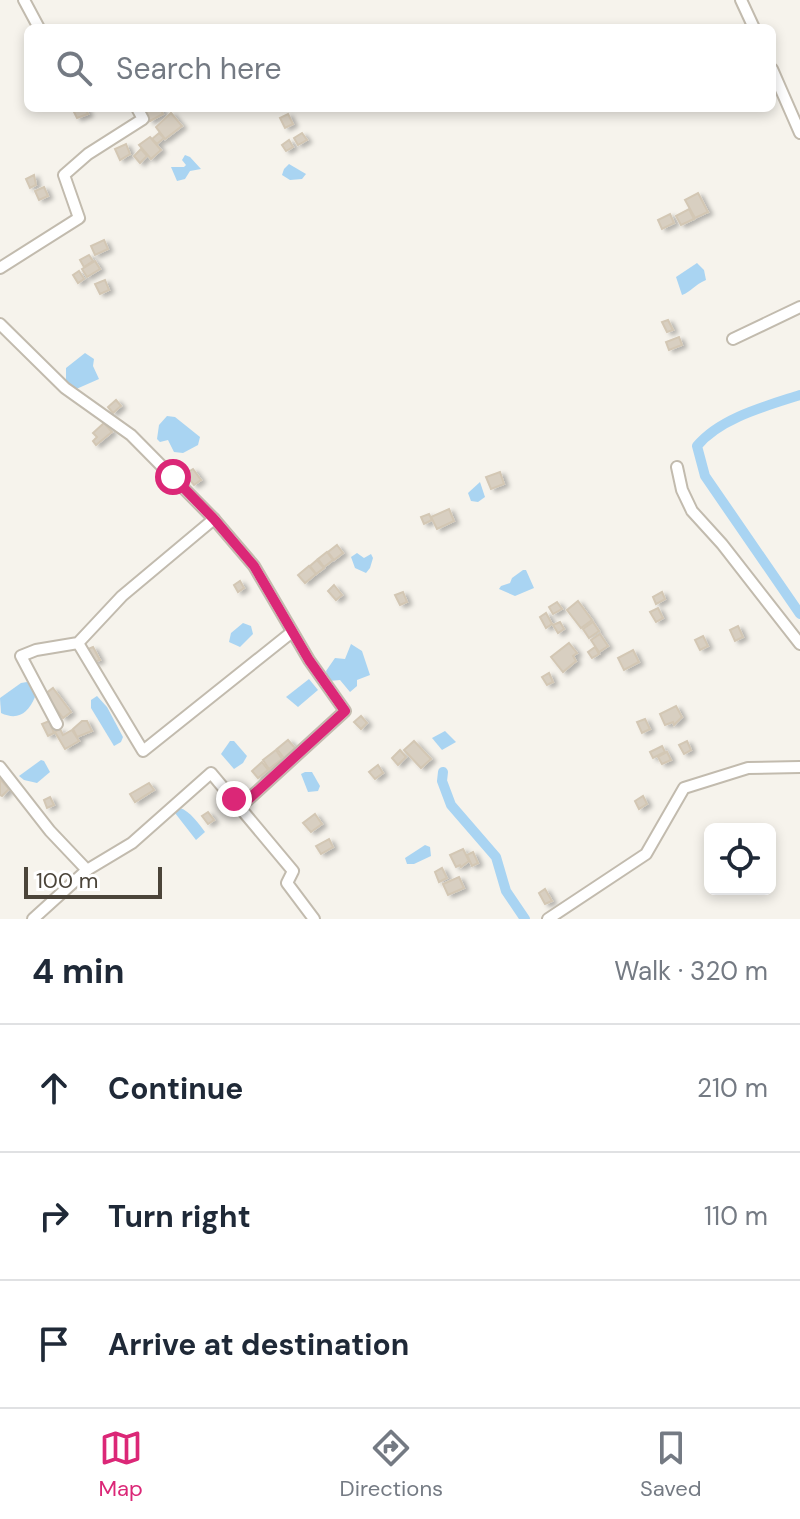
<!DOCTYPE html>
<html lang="en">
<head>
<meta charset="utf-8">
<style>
	body { margin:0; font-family:"DM Sans",sans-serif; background:#f2f2f3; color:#1f2937 }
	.controls { position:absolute; right:24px; bottom:24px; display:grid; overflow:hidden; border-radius:12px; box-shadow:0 4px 12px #0003 }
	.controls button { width:72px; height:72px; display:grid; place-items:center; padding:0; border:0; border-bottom:2px solid #e0e1e3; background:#fff; color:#1f2937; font:40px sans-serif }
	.scale { position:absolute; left:24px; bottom:20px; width:138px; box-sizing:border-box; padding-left:8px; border:4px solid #4b4439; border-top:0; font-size:22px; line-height:28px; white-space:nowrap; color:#4b4439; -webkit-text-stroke:6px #fff; paint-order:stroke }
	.stop { position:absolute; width:24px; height:24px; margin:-18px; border:6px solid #db2777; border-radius:50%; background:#fff }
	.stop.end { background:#db2777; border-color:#fff; box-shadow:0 2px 8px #0008 }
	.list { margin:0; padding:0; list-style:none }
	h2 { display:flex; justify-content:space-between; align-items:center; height:104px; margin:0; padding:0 32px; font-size:34px }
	h2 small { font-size:26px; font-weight:400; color:#747a83 }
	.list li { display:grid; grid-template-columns:52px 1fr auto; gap:24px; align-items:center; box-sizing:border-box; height:128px; padding:0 32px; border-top:2px solid #e0e1e3 }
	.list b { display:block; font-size:30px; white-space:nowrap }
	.list em { font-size:26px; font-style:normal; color:#747a83 }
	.icon { flex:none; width:44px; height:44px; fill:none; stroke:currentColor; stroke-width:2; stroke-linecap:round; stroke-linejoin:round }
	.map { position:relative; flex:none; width:800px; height:919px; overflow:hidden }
	.search { position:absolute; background:#fff; box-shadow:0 4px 12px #0003; left:24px; right:24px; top:24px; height:88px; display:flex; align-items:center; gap:20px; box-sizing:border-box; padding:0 28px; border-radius:12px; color:#747a83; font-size:30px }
	.sheet { height:488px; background:#fff }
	nav { display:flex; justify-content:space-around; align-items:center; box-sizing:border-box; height:112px; border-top:2px solid #e0e1e3; background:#fff; font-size:22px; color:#747a83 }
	nav a { display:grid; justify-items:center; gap:4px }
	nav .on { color:#db2777 }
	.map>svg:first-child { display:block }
</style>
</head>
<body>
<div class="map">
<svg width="800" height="919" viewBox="0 0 800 919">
	<defs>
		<filter id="shadow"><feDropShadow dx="4.5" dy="2.5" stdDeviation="2" flood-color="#0004"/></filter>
	</defs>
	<rect width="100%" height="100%" fill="#f6f3ec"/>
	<g fill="#a9d4f2">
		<path d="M185 155 190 157 201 169 190 171 185 179 177 181 171 167H184L186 165 182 160Z"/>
		<path d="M289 164 306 174 302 179 290 180 282 175 284 169Z"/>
		<path d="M697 263 704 270 706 280C694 285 691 292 682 295L676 277Z"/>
		<path d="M85 353 94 359 93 366 99 379 74 390 66 381V368Z"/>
		<path d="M167 416 175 417 200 437 198 445 183 453 174 452 168 440 160 442 157 439 159 425Z"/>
		<path d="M480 482 485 497 478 502 471 501 468 493Z"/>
		<path d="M357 553 364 558 371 554 373 558 370 568 366 573 355 568 351 557Z"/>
		<path d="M523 570H526L534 588 515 596 499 589 501 586 510 583 512 578Z"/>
		<path d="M243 623 251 626 253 634 240 647 229 642 231 633Z"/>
		<path d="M351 644 362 651 370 675 357 680V686L350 692 340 680 329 681 326 671 335 658 345 659Z"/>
		<path d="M309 679 318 690 298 707 286 697Z"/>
		<path d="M27 682 31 686 35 697C28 713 18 721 1 713L0 698 21 683Z"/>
		<path d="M97 696 107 707 123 737 121 742 114 746 91 708V700Z"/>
		<path d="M445 731 456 742 442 750 432 738Z"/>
		<path d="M230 741H234L247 756 243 763 234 769 221 754Z"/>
		<path d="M41 760 44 761 50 772 37 783 24 780 19 776Z"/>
		<path d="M305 772H312L320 786 318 791 308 792 301 774Z"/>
		<path d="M180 808C190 811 199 824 205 832L196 840 175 813Z"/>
		<path d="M425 845 430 847 431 856 414 864H407L405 858Z"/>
	</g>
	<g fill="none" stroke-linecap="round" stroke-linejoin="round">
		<g stroke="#a9d4f2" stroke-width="10">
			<path d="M800 395C766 406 720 418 697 446L705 476 800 614"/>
			<path d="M443 772 442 781 451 805 496 857 506 891 525 919"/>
		</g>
	</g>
	<g fill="#d8cfc1" stroke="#d3c7b4" stroke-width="2" filter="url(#shadow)">
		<path d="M72 108H85L88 114 77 118Z"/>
		<path d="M144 108H160L163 114 150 121Z"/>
		<path d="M171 113 182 126 165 139 156 127Z"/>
		<path d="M288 114 293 124 285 128 280 118Z"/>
		<path d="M159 133 164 138 157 144 152 139Z"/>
		<path d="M302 133 307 140 298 145 294 138Z"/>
		<path d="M150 137 161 150 151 159 139 145Z"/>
		<path d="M289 140 293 147 286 151 282 145Z"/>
		<path d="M126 144 130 154 120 160 115 149Z"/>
		<path d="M141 149 147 156 140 163 134 156Z"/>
		<path d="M34 175 36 185 30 188 26 179Z"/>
		<path d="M44 187 48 196 39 200 35 191Z"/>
		<path d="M698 193 708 212 695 218 685 200Z"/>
		<path d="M689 209 694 219 681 225 676 216Z"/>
		<path d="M670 214 674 223 662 229 658 220Z"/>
		<path d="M104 240 108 249 95 255 91 246Z"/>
		<path d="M89 255 93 261 84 267 80 260Z"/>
		<path d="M95 261 100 269 87 277 82 269Z"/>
		<path d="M79 271 84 279 78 283 73 275Z"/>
		<path d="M105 280 109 290 100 294 95 284Z"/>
		<path d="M668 320 673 330 667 332 662 322Z"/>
		<path d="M679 337 682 345 669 350 666 342Z"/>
		<path d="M116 400 121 406 113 413 108 407Z"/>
		<path d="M104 423 112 432 96 445 93 441 97 437 93 433Z"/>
		<path d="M193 469 201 480 194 485 185 474Z"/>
		<path d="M500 472 504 484 491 489 486 477Z"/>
		<path d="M449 509 454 521 437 529 431 517Z"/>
		<path d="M429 514 432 520 424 524 421 517Z"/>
		<path d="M337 545 343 553 334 560 328 552Z"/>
		<path d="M327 552 333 560 324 567 318 559Z"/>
		<path d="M317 560 324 568 316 574 310 566Z"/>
		<path d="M309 566 316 574 305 583 298 575Z"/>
		<path d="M240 581 244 588 238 592 234 585Z"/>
		<path d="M334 585 342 595 336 600 328 591Z"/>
		<path d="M403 592 407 602 400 605 395 595Z"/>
		<path d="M662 592 665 599 656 604 653 597Z"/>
		<path d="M578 601 592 620 581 628 567 610Z"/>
		<path d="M557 602 562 609 553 614 549 607Z"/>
		<path d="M658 608 663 618 656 622 650 612Z"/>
		<path d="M546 613 552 624 546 628 540 617Z"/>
		<path d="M560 622 564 629 558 633 553 625Z"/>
		<path d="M593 622 599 631 589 638 583 629Z"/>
		<path d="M738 626 743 637 735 641 730 630Z"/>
		<path d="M600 634 608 646 599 652 591 640Z"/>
		<path d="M703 636 708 646 700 650 695 640Z"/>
		<path d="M569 643 577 653 573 656 576 661 563 672 551 657Z"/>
		<path d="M93 647 100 660 94 662 88 649Z"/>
		<path d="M595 647 599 654 592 658 588 652Z"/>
		<path d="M633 650 639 662 624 670 618 658Z"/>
		<path d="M549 673 553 682 547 685 542 677Z"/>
		<path d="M53 688 71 712 63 718 45 694Z"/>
		<path d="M676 706 682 717 674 725 673 722 665 725 660 714Z"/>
		<path d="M361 716 367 723 361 729 354 722Z"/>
		<path d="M645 719 650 729 642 733 637 722Z"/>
		<path d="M49 721 54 733 48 736 42 724Z"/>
		<path d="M82 721H87L92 731 77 737 73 729Z"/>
		<path d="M60 729 63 735 72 730 79 741 65 749 55 732Z"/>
		<path d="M288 740 295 748 284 758 277 749Z"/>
		<path d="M414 741 431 759 421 768 404 750Z"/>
		<path d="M687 741 691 750 684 754 679 745Z"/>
		<path d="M662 746 665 752 653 758 650 752Z"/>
		<path d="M276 750 282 759 269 769 263 760Z"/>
		<path d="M400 750 406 757 398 765 392 758Z"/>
		<path d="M667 752 671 760 662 764 658 757Z"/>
		<path d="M262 762 268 770 258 778 252 771Z"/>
		<path d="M378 765 383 773 375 779 369 772Z"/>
		<path d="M0 779 9 789 2 796 0 795Z"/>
		<path d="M149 783 154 790 135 802 130 794Z"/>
		<path d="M643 796 647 804 639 809 635 801Z"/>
		<path d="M50 797 54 805 47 808 44 800Z"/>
		<path d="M208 812 214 820 208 824 202 816Z"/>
		<path d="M315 814 322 824 311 832 303 823Z"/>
		<path d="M329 839 333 847 321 854 316 846Z"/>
		<path d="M463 849 469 861 461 867 460 865 456 867 450 855Z"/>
		<path d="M473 852 478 863 472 866 467 855Z"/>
		<path d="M442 868 447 878 439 882 435 872Z"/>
		<path d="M459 877 464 888 448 895 443 884Z"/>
		<path d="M545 889 552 901 545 904 539 893Z"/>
	</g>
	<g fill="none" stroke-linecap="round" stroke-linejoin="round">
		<defs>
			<g id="minor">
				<path d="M24 0 39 28"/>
				<path d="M741 0 754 28"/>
				<path d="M772 69 800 133"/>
				<path d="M0 268 79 218 64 175 88 154 143 119 137 108"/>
				<path d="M0 324 65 388 131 435 214 519 122 596 78 643 36 650 21 656 57 724"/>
				<path d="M733 339 800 307"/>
				<path d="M677 467 682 490 692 511 722 544 800 644"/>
				<path d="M214 519 254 566 309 660 345 711 240 807"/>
				<path d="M78 643 143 751 292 632"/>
				<path d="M0 767 50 831 87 870 132 843 211 773 293 871 287 883 314 919"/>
				<path d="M33 919 87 870"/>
				<path d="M548 919 646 854 684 788 748 768 800 767"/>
			</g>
		</defs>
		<use href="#minor" stroke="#c2bbae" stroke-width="14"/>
		<use href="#minor" stroke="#fff" stroke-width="10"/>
	</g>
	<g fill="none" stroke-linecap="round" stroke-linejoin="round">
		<path stroke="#db2777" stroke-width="10" d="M173 477 214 519 254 566 309 660 345 711 240 807 234 799"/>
	</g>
</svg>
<div class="controls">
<button><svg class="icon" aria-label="locate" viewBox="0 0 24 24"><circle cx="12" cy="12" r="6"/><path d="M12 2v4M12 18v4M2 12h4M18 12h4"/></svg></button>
</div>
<div class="scale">100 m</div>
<div class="stop" style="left:173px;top:477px"></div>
<div class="stop end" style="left:234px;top:799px"></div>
<div class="search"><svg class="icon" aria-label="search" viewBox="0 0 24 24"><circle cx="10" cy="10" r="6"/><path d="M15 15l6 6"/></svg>Search here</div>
</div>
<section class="sheet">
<h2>4 min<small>Walk · 320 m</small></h2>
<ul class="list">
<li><svg class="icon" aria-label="ahead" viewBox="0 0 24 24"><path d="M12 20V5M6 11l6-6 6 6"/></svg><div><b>Continue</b></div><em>210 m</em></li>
<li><svg class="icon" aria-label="right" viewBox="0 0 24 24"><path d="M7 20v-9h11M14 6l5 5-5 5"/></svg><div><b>Turn right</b></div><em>110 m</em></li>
<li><svg class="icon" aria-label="arrive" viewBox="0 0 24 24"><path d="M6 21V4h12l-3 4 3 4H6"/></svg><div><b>Arrive at destination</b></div></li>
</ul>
</section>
<nav>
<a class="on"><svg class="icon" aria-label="map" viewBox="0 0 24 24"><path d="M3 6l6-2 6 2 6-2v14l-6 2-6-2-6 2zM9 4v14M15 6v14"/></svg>Map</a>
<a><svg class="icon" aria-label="directions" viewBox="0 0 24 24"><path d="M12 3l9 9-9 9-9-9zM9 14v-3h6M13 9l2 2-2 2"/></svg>Directions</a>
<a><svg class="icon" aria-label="saved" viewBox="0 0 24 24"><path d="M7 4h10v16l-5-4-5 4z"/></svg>Saved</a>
</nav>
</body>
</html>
